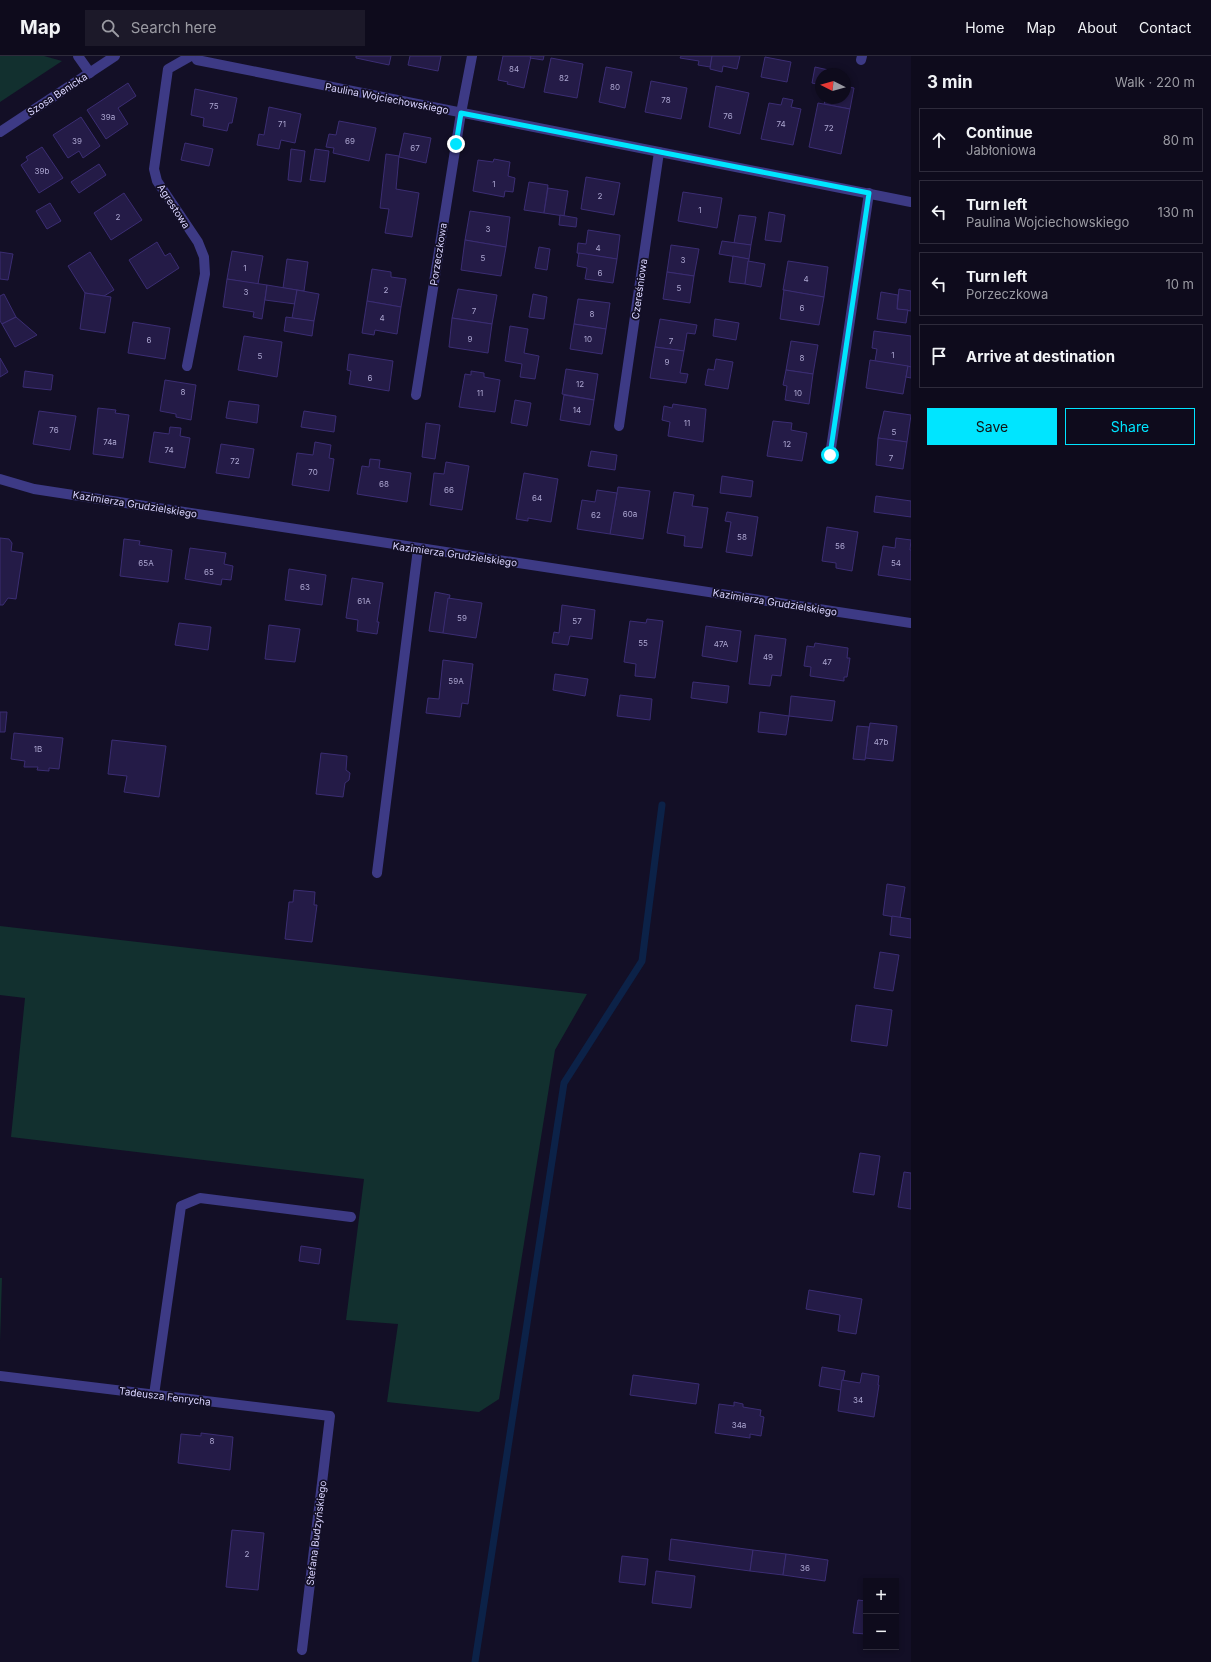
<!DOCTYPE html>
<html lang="en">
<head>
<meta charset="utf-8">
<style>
	body { margin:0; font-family:Inter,sans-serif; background:#1c1929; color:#f1f3f6 }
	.controls { position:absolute; right:12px; bottom:12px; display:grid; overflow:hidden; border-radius:0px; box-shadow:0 2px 6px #0003 }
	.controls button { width:36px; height:36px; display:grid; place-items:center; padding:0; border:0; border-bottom:1px solid #2e2b3b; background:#0e0b1c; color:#f1f3f6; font:20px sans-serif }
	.compass { position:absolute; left:815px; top:12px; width:36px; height:36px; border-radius:50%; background:#0e0b1c; box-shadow:0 2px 6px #0003; rotate:276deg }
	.stop { position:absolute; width:12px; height:12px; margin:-9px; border:3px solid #00e5ff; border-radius:50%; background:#fff }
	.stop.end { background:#00e5ff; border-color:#fff; box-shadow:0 1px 4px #0008 }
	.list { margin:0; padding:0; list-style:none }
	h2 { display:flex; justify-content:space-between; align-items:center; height:52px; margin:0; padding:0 16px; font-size:17px }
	h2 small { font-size:13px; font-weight:400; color:#9b9ba3 }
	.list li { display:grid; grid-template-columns:26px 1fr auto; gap:12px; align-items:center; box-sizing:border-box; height:64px; margin:0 8px 8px; padding:0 8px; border:1px solid #2e2b3b; border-radius:0px }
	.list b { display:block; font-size:15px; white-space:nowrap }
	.list p { margin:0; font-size:13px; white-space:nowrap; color:#9b9ba3 }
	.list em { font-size:13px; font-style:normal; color:#9b9ba3 }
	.actions { display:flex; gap:8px; padding:12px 16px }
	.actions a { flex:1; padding:9px 0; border:1px solid #00e5ff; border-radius:0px; text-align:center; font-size:14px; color:#00e5ff }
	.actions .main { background:#00e5ff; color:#111 }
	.icon { flex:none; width:22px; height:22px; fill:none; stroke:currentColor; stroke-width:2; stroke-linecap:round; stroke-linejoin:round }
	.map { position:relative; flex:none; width:911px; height:1606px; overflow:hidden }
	header { display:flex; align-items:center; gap:24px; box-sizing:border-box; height:56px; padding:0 20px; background:#0e0b1c; border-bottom:1px solid #2e2b3b }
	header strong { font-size:19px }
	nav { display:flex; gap:22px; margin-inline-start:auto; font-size:14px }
	.search { width:280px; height:36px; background:#1c1929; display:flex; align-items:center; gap:10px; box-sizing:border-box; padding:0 14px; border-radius:0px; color:#9b9ba3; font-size:15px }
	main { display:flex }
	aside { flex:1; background:#0e0b1c }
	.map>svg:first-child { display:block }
</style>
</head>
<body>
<header>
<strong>Map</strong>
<div class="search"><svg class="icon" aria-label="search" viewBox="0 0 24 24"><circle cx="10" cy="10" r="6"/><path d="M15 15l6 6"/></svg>Search here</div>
<nav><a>Home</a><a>Map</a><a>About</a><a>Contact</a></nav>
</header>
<main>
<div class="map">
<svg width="911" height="1606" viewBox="0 0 911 1606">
	<rect width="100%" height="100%" fill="#130f26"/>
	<g fill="#12302f">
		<path d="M0 0H44L62 5 0 46Z"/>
		<path d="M0 870 587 938 555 994 499 1343 479 1356 387 1346 398 1268 346 1264 364 1123 11 1081 25 942 0 939Z"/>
		<path d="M0 1222H2L0 1285Z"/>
	</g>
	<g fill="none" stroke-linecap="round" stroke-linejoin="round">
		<path stroke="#0c2248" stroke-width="7" d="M475 1606 564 1027 642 905 662 749"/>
	</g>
	<g fill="#241b47" stroke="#3b2d73">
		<path d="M356 0H391L389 9 356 2Z"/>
		<path d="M410 0H441L438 15 408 9Z"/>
		<path d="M503 0H531L524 32 507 28 508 26 498 24Z"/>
		<path d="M531 0H544L543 4 530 2Z"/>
		<path d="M681 0H712L710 11 698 9 699 5 680 2Z"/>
		<path d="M712 0H740L737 13 723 10 722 16 710 13Z"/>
		<path d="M765 1 791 6 787 26 761 21Z"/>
		<path d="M551 2 583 8 577 42 544 36Z"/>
		<path d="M606 11 632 16 625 52 599 46Z"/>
		<path d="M815 11 842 17V18H821V29L812 27Z"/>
		<path d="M651 25 687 32 681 63 645 56Z"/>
		<path d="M128 27 136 40 118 52 128 68 106 83 87 54Z"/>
		<path d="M716 30 749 37 740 78 709 71Z"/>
		<path d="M845 30 854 32 850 53 824 48 826 42H845Z"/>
		<path d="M195 33 237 42 232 67H229L227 75 203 70 204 62 191 59Z"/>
		<path d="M783 42 793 44 791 51 801 53 793 89 761 83 769 47 781 49Z"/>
		<path d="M818 47 850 53 841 98 809 91Z"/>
		<path d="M269 51 301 58 295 87 281 84 279 93 257 89 259 78 264 79Z"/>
		<path d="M81 61 100 90 83 102 79 95 68 102 53 79Z"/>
		<path d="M339 65 376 72 369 105 333 97 334 92 326 91 329 78 336 79Z"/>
		<path d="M404 77 431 82 426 107 399 101Z"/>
		<path d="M185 87 213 93 209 110 181 104Z"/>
		<path d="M42 91 63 122 39 137 21 109 28 104 26 101Z"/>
		<path d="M291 93 305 95 301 126 288 124Z"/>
		<path d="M315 93 329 95 325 126 310 124Z"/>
		<path d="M386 98 399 100 396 133 419 137 412 181 385 177 389 153 380 152Z"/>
		<path d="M494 103 510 106 508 120 515 122 513 136 505 135 504 141 473 135 478 104 493 106Z"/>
		<path d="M99 108 106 119 79 137 71 126Z"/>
		<path d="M586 121 620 127 614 159 581 153Z"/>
		<path d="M529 126 548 129 544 157 524 154Z"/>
		<path d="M548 132 568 135 564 160 544 157Z"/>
		<path d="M683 136 722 142 717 172 678 165Z"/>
		<path d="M124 137 142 164 111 184 94 157Z"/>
		<path d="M50 147 61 165 47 173 36 155Z"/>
		<path d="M470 155 510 161 506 191 465 184Z"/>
		<path d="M769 156 785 159 781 186 765 184Z"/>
		<path d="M560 159 577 162 576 171 559 169Z"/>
		<path d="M739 159 756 161 751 189 734 187Z"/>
		<path d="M588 174 620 179 617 203 577 197 578 187 586 188Z"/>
		<path d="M465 184 506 191 501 220 461 214Z"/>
		<path d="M722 185 751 189 749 203 719 198Z"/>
		<path d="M157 186 165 200 170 197 179 212 147 233 129 204Z"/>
		<path d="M671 189 699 193 694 220 667 216Z"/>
		<path d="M539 191 550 193 547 214 535 212Z"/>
		<path d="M232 195 263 200 258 228 227 223Z"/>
		<path d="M0 196 13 198 8 224 0 223Z"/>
		<path d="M90 196 114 234 104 240 85 237 68 210Z"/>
		<path d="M579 197 617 203 613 227 585 223 587 212 577 210Z"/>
		<path d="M733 200 749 203 745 228 729 226Z"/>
		<path d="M287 203 308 206 304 235 283 232Z"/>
		<path d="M748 205 765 208 761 231 745 228Z"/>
		<path d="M788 205 828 211 824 241 783 234Z"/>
		<path d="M372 213 391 216V221L406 223 401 251 367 245Z"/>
		<path d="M667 216 694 220 690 247 663 243Z"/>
		<path d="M227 223 267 229 262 263 253 261 254 256 223 251Z"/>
		<path d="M267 229 297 234 295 248 265 244Z"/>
		<path d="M458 233 497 239 492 268 452 262Z"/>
		<path d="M899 233 911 235V255L897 253Z"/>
		<path d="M297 234 319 238 314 265 292 262Z"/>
		<path d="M784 234 824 241 819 269 780 263Z"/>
		<path d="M881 236 898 239 897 253 908 254 906 267 877 263Z"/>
		<path d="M85 237 111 241 105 277 80 273Z"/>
		<path d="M4 238 16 261 2 268 0 265V240Z"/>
		<path d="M533 238 547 241 544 263 529 261Z"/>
		<path d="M578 243 610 247 606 273 574 268Z"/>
		<path d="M367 245 401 251 397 278 375 274 374 279 362 277Z"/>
		<path d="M16 261 37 279 15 291 2 268Z"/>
		<path d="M286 261 314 265 312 280 284 275Z"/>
		<path d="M452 262 492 268 488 297 449 291Z"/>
		<path d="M660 263 697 269 695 278 687 277 684 295 655 291Z"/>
		<path d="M715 263 739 267 736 284 713 280Z"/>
		<path d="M133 266 170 272 165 303 128 297Z"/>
		<path d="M574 268 606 273 602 298 570 293Z"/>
		<path d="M510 270 528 273 524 297 539 300 535 323 520 321 522 308 505 305Z"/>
		<path d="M874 275 911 280V311L875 305 877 293 872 292Z"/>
		<path d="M244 280 282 286 277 321 238 314Z"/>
		<path d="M791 285 818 289 813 318 786 314Z"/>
		<path d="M655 291 684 295 680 317 688 318 686 327 650 322Z"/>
		<path d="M349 298 393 305 389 335 349 328 351 315 347 314Z"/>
		<path d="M0 302 8 316 0 321Z"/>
		<path d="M716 303 733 306 728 333 705 329 708 313 714 314Z"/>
		<path d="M870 304 908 310 903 338 866 332Z"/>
		<path d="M908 310 911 311V322L906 321Z"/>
		<path d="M566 313 598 318 594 344 562 338Z"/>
		<path d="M786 314 813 318 809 348 785 344 787 330 783 329Z"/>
		<path d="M25 315 53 319 51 334 23 331Z"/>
		<path d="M471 315 484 317V321L500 324 495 356 459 351 465 318 471 319Z"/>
		<path d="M165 324 196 329 191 364 176 361V358L160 355Z"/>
		<path d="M564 339 594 344 590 369 560 364Z"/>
		<path d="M515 344 531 347 527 370 511 367Z"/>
		<path d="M229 345 259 349 257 367 226 362Z"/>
		<path d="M673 348 706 353 703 386 668 380 670 366 662 364 664 350 672 352Z"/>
		<path d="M98 352 116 354 115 357 129 359 123 402 93 398Z"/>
		<path d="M39 355 76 360 70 394 33 388Z"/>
		<path d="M304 355 336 360 334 376 301 371Z"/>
		<path d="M884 355 911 359 907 386 878 382Z"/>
		<path d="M773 365 792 367 791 374 807 377 802 405 767 400Z"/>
		<path d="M426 367 440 369 435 403 422 401Z"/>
		<path d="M170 371 181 372 180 380 190 382 185 412 149 406 154 376 169 378Z"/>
		<path d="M878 382 907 386 903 413 876 409Z"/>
		<path d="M315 386 331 389 329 402 334 403 329 435 292 429 297 397 313 399Z"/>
		<path d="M221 388 254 393 249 422 216 417Z"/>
		<path d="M591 395 617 399 615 414 588 410Z"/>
		<path d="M370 403 380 404 379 412 411 417 407 446 357 438 362 410 369 411Z"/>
		<path d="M446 406 469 410 462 454 430 449 434 417 444 418Z"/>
		<path d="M524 417 558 423 551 466 528 462V465L516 463Z"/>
		<path d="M722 420 753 425 751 441 720 437Z"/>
		<path d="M618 431 650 435 643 483 610 478Z"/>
		<path d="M597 434 617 437 610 478 577 473 582 444 595 446Z"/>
		<path d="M674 436 694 439 692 450 708 452 702 492 684 490 685 480 667 477Z"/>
		<path d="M876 440 911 445V461L874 456Z"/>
		<path d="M727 456 758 461 752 500 726 496 731 466 725 465Z"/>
		<path d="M827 471 858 476 852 515 836 512V507L822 505Z"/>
		<path d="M0 482 9 483 12 487 11 495 23 497 16 543 8 542 3 549H0Z"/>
		<path d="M896 482 911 484 910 494H911V524L878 519 883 490 895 492Z"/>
		<path d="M124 483 140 485 139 489 172 494 168 526 120 520Z"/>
		<path d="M190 492 226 497 224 508 233 510 231 524 222 523 221 529 185 523Z"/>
		<path d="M289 513 326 519 322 549 285 544Z"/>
		<path d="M352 522 383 527 377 566H379L377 578 357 575 358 564 346 562Z"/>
		<path d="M435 536 450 539 443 577 429 575Z"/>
		<path d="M448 542 482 547 476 582 443 577Z"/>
		<path d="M562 549 595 554 592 583 570 580 568 589 552 587 554 576 559 577Z"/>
		<path d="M647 563 663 565 655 622 635 620 636 608 624 606 630 565 646 567Z"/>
		<path d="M179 567 211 571 208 594 175 589Z"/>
		<path d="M269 569 300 573 295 606 265 603Z"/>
		<path d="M706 570 741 575 737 606 702 600Z"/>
		<path d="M755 579 786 583 781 620 772 619 770 630 749 628Z"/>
		<path d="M815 587 848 592 847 602H850L847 621H844V625L810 620 811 611 804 610 807 590 814 591Z"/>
		<path d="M443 604 473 608 468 648 462 647 460 661 426 657 428 642 439 643Z"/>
		<path d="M555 618 588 623 585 640 553 634Z"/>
		<path d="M693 626 729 630 727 647 691 642Z"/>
		<path d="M620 639 652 643 650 664 617 660Z"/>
		<path d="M791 640 835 645 832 665 789 660Z"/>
		<path d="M0 656H7L5 676H0Z"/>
		<path d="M760 656 789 660 786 679 758 676Z"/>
		<path d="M870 667 897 670 893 705 865 702Z"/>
		<path d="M857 670 869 671 865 704 853 703Z"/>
		<path d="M14 677 63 682 59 713 49 712V715L37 714 38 711H24L25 705 11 703Z"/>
		<path d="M112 684 166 690 159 741 124 736 127 720 108 718Z"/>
		<path d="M321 697 347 700 346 714 350 717 349 724 345 727 343 741 316 738Z"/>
		<path d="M887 828 905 831 900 862 883 859Z"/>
		<path d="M294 834 315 836 314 849H317L312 886 285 883 289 846H293Z"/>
		<path d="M892 860 911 863V882L890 879Z"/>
		<path d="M880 896 899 899 893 935 874 932Z"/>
		<path d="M856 949 892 954 887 990 851 985Z"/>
		<path d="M860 1097 880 1100 874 1139 853 1136Z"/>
		<path d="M904 1116 911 1117V1153L898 1151Z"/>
		<path d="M301 1190 321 1193 319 1208 299 1205Z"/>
		<path d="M809 1234 862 1243 856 1278 838 1275 840 1259 806 1253Z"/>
		<path d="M822 1311 845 1315 841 1334 819 1330Z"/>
		<path d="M862 1317 879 1320 878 1329H879L874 1361 838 1355 842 1324 860 1327Z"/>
		<path d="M633 1319 699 1328 696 1348 630 1339Z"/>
		<path d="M734 1346 743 1348V1351L761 1354 760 1360 764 1361 761 1380 750 1378V1382L715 1377 719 1348 734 1350Z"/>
		<path d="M201 1377 233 1381 230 1414 178 1407 181 1378 201 1380Z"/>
		<path d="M232 1474 264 1477 258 1534 226 1531Z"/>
		<path d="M671 1483 753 1494 750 1515 669 1504Z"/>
		<path d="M753 1494 786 1498 783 1519 750 1515Z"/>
		<path d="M786 1498 828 1504 825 1525 783 1519Z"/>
		<path d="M622 1500 648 1503 645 1529 619 1526Z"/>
		<path d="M656 1515 695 1520 691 1552 652 1547Z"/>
		<path d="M858 1544 866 1545V1578L853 1577Z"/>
	</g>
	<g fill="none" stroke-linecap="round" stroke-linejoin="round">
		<g stroke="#3d3a85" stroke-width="10">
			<path d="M78 0 90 17"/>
			<path d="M195 0 197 4 911 146"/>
			<path d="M861 4 862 0"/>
			<path d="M0 76 115 0"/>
			<path d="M187 310 205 218 204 201 198 186 157 125 154 113 168 13 191 0"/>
			<path d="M416 339 461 57 472 0"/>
			<path d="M619 370 659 96"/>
			<path d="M830 399 869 137"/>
			<path d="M0 423 34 433 911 567"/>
			<path d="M377 817 418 493"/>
			<path d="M0 1320 330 1360 302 1594"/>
			<path d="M154 1339 181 1150 200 1142 351 1161"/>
		</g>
	</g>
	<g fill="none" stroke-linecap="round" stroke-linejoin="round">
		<path stroke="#00e5ff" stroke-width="5" d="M456 88 461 57 869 137 830 399"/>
	</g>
	<g text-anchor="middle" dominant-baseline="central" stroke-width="3.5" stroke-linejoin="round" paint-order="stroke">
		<g font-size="8" fill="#aca6d1">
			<text x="514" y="13">84</text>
			<text x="564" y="22">82</text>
			<text x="615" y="31">80</text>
			<text x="666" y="44">78</text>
			<text x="214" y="50">75</text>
			<text x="728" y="60">76</text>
			<text x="108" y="61">39a</text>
			<text x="282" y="68">71</text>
			<text x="781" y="68">74</text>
			<text x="829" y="72">72</text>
			<text x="77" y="85">39</text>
			<text x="350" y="85">69</text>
			<text x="415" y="92">67</text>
			<text x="42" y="115">39b</text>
			<text x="494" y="128">1</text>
			<text x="600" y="140">2</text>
			<text x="700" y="154">1</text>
			<text x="118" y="161">2</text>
			<text x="488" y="173">3</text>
			<text x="598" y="192">4</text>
			<text x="483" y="202">5</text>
			<text x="683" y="204">3</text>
			<text x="245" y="212">1</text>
			<text x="600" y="217">6</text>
			<text x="806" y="223">4</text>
			<text x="679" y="232">5</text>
			<text x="386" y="234">2</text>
			<text x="246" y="236">3</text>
			<text x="802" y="252">6</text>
			<text x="474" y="255">7</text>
			<text x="592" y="258">8</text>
			<text x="382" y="262">4</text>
			<text x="470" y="283">9</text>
			<text x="588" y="283">10</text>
			<text x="149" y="284">6</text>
			<text x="671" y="285">7</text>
			<text x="893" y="299">1</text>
			<text x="260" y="300">5</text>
			<text x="802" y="302">8</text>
			<text x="667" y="306">9</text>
			<text x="370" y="322">6</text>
			<text x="580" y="328">12</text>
			<text x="183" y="336">8</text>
			<text x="480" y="337">11</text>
			<text x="798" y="337">10</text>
			<text x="577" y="354">14</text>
			<text x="687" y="367">11</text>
			<text x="54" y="374">76</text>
			<text x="894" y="376">5</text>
			<text x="110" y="386">74a</text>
			<text x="787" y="388">12</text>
			<text x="169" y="394">74</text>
			<text x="891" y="402">7</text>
			<text x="235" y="405">72</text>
			<text x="313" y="416">70</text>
			<text x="384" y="428">68</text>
			<text x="449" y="434">66</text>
			<text x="537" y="442">64</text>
			<text x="630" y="458">60a</text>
			<text x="596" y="459">62</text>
			<text x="742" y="481">58</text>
			<text x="840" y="490">56</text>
			<text x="146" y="507">65A</text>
			<text x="896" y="507">54</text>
			<text x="209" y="516">65</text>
			<text x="305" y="531">63</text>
			<text x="364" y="545">61A</text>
			<text x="462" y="562">59</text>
			<text x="577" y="565">57</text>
			<text x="643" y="587">55</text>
			<text x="721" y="588">47A</text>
			<text x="768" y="601">49</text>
			<text x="827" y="606">47</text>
			<text x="456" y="625">59A</text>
			<text x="881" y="686">47b</text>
			<text x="38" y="693">1B</text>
			<text x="858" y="1344">34</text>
			<text x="739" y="1369">34a</text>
			<text x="212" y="1385">8</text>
			<text x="247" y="1498">2</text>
			<text x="805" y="1512">36</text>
		</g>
		<g font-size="10" fill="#d9d4ff" stroke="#130f26">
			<text transform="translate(57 38) rotate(-33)">Szosa Benicka</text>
			<text transform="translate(387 42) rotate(11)">Paulina Wojciechowskiego</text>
			<text transform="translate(174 150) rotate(57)">Agrestowa</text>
			<text transform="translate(438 198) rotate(-81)">Porzeczkowa</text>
			<text transform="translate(639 233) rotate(-82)">Czereśniowa</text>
			<text transform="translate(135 448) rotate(9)">Kazimierza Grudzielskiego</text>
			<text transform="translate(455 498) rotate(8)">Kazimierza Grudzielskiego</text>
			<text transform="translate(775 546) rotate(9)">Kazimierza Grudzielskiego</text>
			<text transform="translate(165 1340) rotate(7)">Tadeusza Fenrycha</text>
			<text transform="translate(316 1477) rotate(-83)">Stefana Budzyńskiego</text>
		</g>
	</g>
</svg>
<div class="controls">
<button>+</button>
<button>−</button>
</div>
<svg class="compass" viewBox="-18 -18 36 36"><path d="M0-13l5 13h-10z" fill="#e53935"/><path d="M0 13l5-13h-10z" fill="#9b9ba3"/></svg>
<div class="stop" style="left:830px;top:399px"></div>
<div class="stop end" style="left:456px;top:88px"></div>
</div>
<aside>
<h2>3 min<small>Walk · 220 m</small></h2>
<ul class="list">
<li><svg class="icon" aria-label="ahead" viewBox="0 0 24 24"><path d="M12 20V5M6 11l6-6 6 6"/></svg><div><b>Continue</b><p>Jabłoniowa</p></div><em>80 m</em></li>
<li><svg class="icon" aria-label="left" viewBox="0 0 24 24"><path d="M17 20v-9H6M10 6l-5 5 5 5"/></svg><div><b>Turn left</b><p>Paulina Wojciechowskiego</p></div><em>130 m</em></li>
<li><svg class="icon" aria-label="left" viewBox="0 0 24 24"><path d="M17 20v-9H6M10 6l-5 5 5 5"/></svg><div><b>Turn left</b><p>Porzeczkowa</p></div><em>10 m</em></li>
<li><svg class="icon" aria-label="arrive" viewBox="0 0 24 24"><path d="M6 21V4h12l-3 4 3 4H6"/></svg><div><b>Arrive at destination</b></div></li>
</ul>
<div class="actions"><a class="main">Save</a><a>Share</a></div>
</aside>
</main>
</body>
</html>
